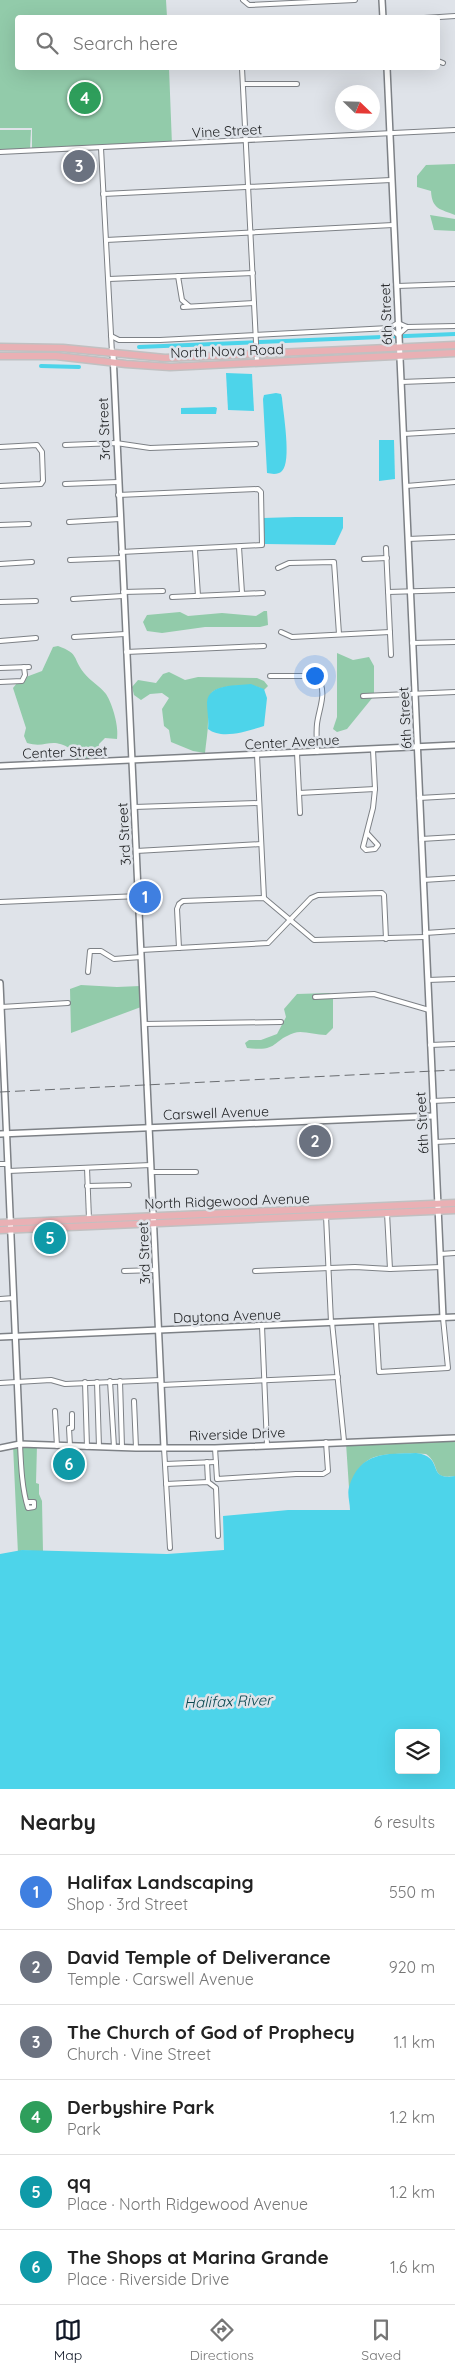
<!DOCTYPE html>
<html lang="en">
<head>
<meta charset="utf-8">
<style>
	body { margin:0; font-family:Quicksand,sans-serif; background:#f6f6f6; color:#222 }
	.controls { position:absolute; right:15px; bottom:15px; display:grid; overflow:hidden; border-radius:5px; box-shadow:0 5px 20px #0002 }
	.controls button { width:45px; height:45px; display:grid; place-items:center; padding:0; border:0; border-bottom:1px solid #e0e0e0; background:#fff; color:#222; font:25px sans-serif }
	.compass { position:absolute; left:335px; top:85px; width:45px; height:45px; border-radius:50%; background:#fff; box-shadow:0 5px 20px #0002; rotate:113deg }
	.you { position:absolute; left:314px; top:675px; width:18px; height:18px; margin:-12px; border:4px solid #fff; border-radius:50%; background:#1a73e8; box-shadow:0 0 0 8px #1a73e833 }
	.badge { display:grid; place-items:center; width:32px; height:32px; border-radius:50%; background:#111827; color:#fff; font-size:16px; font-weight:700 }
	.pin { position:absolute; translate:-50% -50%; border:2px solid #fff; box-shadow:0 1px 5px #0006 }
	.list { margin:0; padding:0; list-style:none }
	h2 { display:flex; justify-content:space-between; align-items:center; height:65px; margin:0; padding:0 20px; font-size:21px }
	h2 small { font-size:16px; font-weight:400; color:#767676 }
	.list li { display:grid; grid-template-columns:32px 1fr auto; gap:15px; align-items:center; box-sizing:border-box; height:75px; padding:0 20px; border-top:1px solid #e0e0e0 }
	.list b { display:block; font-size:19px; white-space:nowrap }
	.list p { margin:0; font-size:16px; white-space:nowrap; color:#767676 }
	.list em { font-size:16px; font-style:normal; color:#767676 }
	.icon { flex:none; width:28px; height:28px; fill:none; stroke:currentColor; stroke-width:2; stroke-linecap:round; stroke-linejoin:round }
	.map { position:relative; flex:none; width:455px; height:1789px; overflow:hidden }
	.search { position:absolute; background:#fff; box-shadow:0 5px 20px #0002; left:15px; right:15px; top:15px; height:55px; display:flex; align-items:center; gap:12px; box-sizing:border-box; padding:0 18px; border-radius:5px; color:#767676; font-size:19px }
	.sheet { height:515px; background:#fff }
	nav { display:flex; justify-content:space-around; align-items:center; box-sizing:border-box; height:70px; border-top:1px solid #e0e0e0; background:#fff; font-size:14px; color:#767676 }
	nav a { display:grid; justify-items:center; gap:2px }
	nav .on { color:#111827 }
	.map>svg:first-child { display:block }
</style>
</head>
<body>
<div class="map">
<svg width="455" height="1789" viewBox="0 0 455 1789">
	<rect width="100%" height="100%" fill="#dfe3e9"/>
	<g fill="#92cbaa">
		<path d="M0 0H166L167 17 18 18V68H169L172 145 32 151V128H0Z"/>
		<path d="M0 130H31L30 149 0 151Z"/>
		<path d="M455 164V215C441 209 432 210 431 191L417 187V176L426 165Z"/>
		<path d="M430 215 455 219V231L434 230Z"/>
		<path d="M264 611H267L268 625 260 627H205L162 633 147 631 143 622 147 615 180 612 188 616 222 613 256 616Z"/>
		<path d="M58 646C80 654 72 658 84 673 90 681 100 686 106 694 113 705 119 727 117 739L105 738 99 744 97 759 73 760 71 749C50 736 47 749 27 743L24 736 26 728 13 688 17 683 23 682 26 677 42 671 53 647Z"/>
		<path d="M337 653 353 660 369 657 374 666V694L361 695 362 698 373 697 347 729 337 732 333 729 337 717Z"/>
		<path d="M169 672 185 680 198 677 257 678 264 681 268 686 264 690C254 684 245 685 234 686 203 689 210 696 208 722 208 732 206 742 205 753L193 751 171 742 169 730 164 726 162 709 169 698 162 693 150 694 141 700 134 695 132 687 138 680 156 683 163 674Z"/>
		<path d="M81 985 117 987 140 986 141 1007 71 1033 70 989Z"/>
		<path d="M329 993 331 994 313 996 314 999 333 998V1028L326 1035C315 1035 302 1030 294 1033 271 1041 279 1052 247 1048L245 1043 249 1040H261L277 1034 286 1017 284 1009 297 994Z"/>
		<path d="M455 1440V1476C429 1480 442 1465 426 1454 415 1453 405 1453 395 1454 366 1455 361 1463 349 1488L346 1443Z"/>
		<path d="M13 1445H37L36 1483 39 1484V1494L42 1501 43 1552 22 1550 18 1554Z"/>
	</g>
	<g fill="#4dd4ea" fill-rule="evenodd">
		<path d="M226 373 252 374 254 411 228 410Z"/>
		<path d="M276 393 281 394 282 398C283 412 292 462 282 471 278 475 272 474 267 473L263 399 264 395Z"/>
		<path d="M215 407 217 408 216 414H181V408Z"/>
		<path d="M379 440H394L395 479 379 481Z"/>
		<path d="M295 517H343V528L335 545 265 544 263 518Z"/>
		<path d="M251 684 264 689 267 698 264 726C248 731 222 740 208 729 209 720 207 711 207 702 209 683 237 686 251 684Z"/>
		<path d="M416 1453C446 1457 425 1481 455 1476V1789H0V1554L22 1550 167 1554 224 1550 223 1516 288 1510H350C350 1503 347 1494 349 1487 360 1451 386 1454 416 1453ZM399 1733H436V1770H399Z"/>
	</g>
	<g fill="none" stroke-linecap="round" stroke-linejoin="round">
		<g stroke="#4dd4ea" stroke-width="4">
			<path d="M139 347 455 334"/>
			<path d="M41 366 79 367"/>
		</g>
		<defs>
			<g id="minor">
				<path d="M243 0 249 5 355 0"/>
				<path d="M424 18 455 16"/>
				<path d="M438 61 443 63"/>
				<path d="M242 68 257 362"/>
				<path d="M243 84H297"/>
				<path d="M101 148 112 353"/>
				<path d="M0 152 455 130"/>
				<path d="M103 194 391 180"/>
				<path d="M106 240 393 225"/>
				<path d="M178 276 182 300 189 306"/>
				<path d="M109 279 253 273"/>
				<path d="M397 286 455 284"/>
				<path d="M183 307 254 303"/>
				<path d="M389 328 398 335 407 327"/>
				<path d="M111 336 119 340H160L389 328 398 323 407 327 455 326"/>
				<path d="M401 382 455 380"/>
				<path d="M403 434 455 431"/>
				<path d="M65 445 116 443 150 448 256 444"/>
				<path d="M0 447 37 445 42 452 43 481 41 484 0 486"/>
				<path d="M65 484 118 482"/>
				<path d="M406 486 455 482"/>
				<path d="M118 495 258 489 261 492 262 545 121 552"/>
				<path d="M69 522 120 519"/>
				<path d="M0 525 29 524"/>
				<path d="M408 539 455 537"/>
				<path d="M239 547 242 593"/>
				<path d="M386 548 391 655"/>
				<path d="M195 550 198 596"/>
				<path d="M364 559 387 558"/>
				<path d="M70 560 121 558"/>
				<path d="M0 564 32 562"/>
				<path d="M278 568 289 563 334 562 339 634"/>
				<path d="M123 592 163 591"/>
				<path d="M388 592 455 590"/>
				<path d="M172 597 263 593"/>
				<path d="M73 599 123 596"/>
				<path d="M0 602 36 601"/>
				<path d="M281 632 292 637 390 632"/>
				<path d="M74 637 125 634"/>
				<path d="M0 641 36 638"/>
				<path d="M412 643 455 642"/>
				<path d="M126 652 264 646"/>
				<path d="M0 668 29 667"/>
				<path d="M270 676H317C328 693 319 707 317 724 316 733 317 743 317 752"/>
				<path d="M0 682 22 681 25 675 24 667"/>
				<path d="M363 696 455 692"/>
				<path d="M297 753 300 813"/>
				<path d="M257 755 264 898"/>
				<path d="M299 793 375 789"/>
				<path d="M419 798 455 796"/>
				<path d="M134 807 258 803"/>
				<path d="M367 833 378 845 375 849 366 850 363 847 373 808 375 789 373 750"/>
				<path d="M421 839 455 837"/>
				<path d="M136 851 261 844"/>
				<path d="M423 880 455 878"/>
				<path d="M0 902 139 896"/>
				<path d="M425 933 455 931"/>
				<path d="M179 948 177 909 179 904 183 901 264 898 314 940 425 937"/>
				<path d="M141 950 268 943 311 898 318 895 382 893 384 895 386 939"/>
				<path d="M88 972 90 951H101L114 959 141 957"/>
				<path d="M428 980 455 979"/>
				<path d="M315 997 374 994 429 1010"/>
				<path d="M1 1007 68 1003"/>
				<path d="M144 1024 281 1022"/>
				<path d="M430 1045 455 1044"/>
				<path d="M432 1101 455 1100"/>
				<path d="M435 1142 455 1141"/>
				<path d="M0 1164H7"/>
				<path d="M87 1168 89 1219"/>
				<path d="M8 1171 151 1165"/>
				<path d="M152 1172H196"/>
				<path d="M87 1186 129 1185"/>
				<path d="M387 1213 390 1269"/>
				<path d="M326 1216 331 1322"/>
				<path d="M440 1254 455 1253"/>
				<path d="M124 1271 156 1270"/>
				<path d="M255 1271 355 1267 390 1269 441 1267"/>
				<path d="M0 1299 14 1298"/>
				<path d="M376 1321 379 1372 448 1368 443 1318"/>
				<path d="M332 1322 344 1441"/>
				<path d="M262 1326 267 1445"/>
				<path d="M110 1381 114 1447"/>
				<path d="M120 1381 122 1447"/>
				<path d="M85 1382 87 1447"/>
				<path d="M97 1382 99 1447"/>
				<path d="M0 1383 51 1380 65 1384 161 1380"/>
				<path d="M161 1385 338 1377"/>
				<path d="M134 1401 136 1448"/>
				<path d="M55 1411 57 1446"/>
				<path d="M20 1444C21 1466 22 1489 28 1508L34 1507V1502H28"/>
				<path d="M70 1446 69 1428H72V1414"/>
				<path d="M164 1448 170 1548"/>
				<path d="M215 1448 217 1479 296 1474H323L328 1471 326 1442"/>
				<path d="M207 1462 208 1482"/>
				<path d="M165 1464 216 1462"/>
				<path d="M166 1484 208 1482 216 1488 218 1536"/>
			</g>
			<g id="tertiary">
				<path d="M382 0 383 18"/>
				<path d="M387 68 443 1318"/>
				<path d="M113 354 164 1448"/>
				<path d="M0 766 455 745"/>
				<path d="M0 983 20 1444"/>
				<path d="M0 1134 433 1116"/>
				<path d="M0 1337 455 1317"/>
				<path d="M0 1448 20 1444 136 1448H215L455 1438"/>
			</g>
			<g id="primary">
				<path d="M0 347 63 348 165 358 455 345"/>
				<path d="M0 356H56L126 364 170 367 455 353"/>
				<path d="M0 1223 455 1203"/>
				<path d="M0 1230 455 1210"/>
			</g>
		</defs>
		<use href="#minor" stroke="#7d8186" stroke-width="6"/>
		<use href="#tertiary" stroke="#7d8186" stroke-width="8"/>
		<use href="#primary" stroke="#c0c0c1" stroke-width="9"/>
		<use href="#minor" stroke="#fff" stroke-width="4"/>
		<use href="#tertiary" stroke="#fff" stroke-width="5"/>
		<use href="#primary" stroke="#e9b0b4" stroke-width="6"/>
		<path stroke="#6a6d71" stroke-width="1" stroke-dasharray="10 5" stroke-linecap="butt" d="M0 1092 455 1070"/>
	</g>
	<g text-anchor="middle" dominant-baseline="central" stroke-width="5" stroke-linejoin="round" paint-order="stroke">
		<g font-size="14" fill="#1d1f21" stroke="#dfe3e9">
			<text transform="translate(227 131) rotate(-3)">Vine Street</text>
			<text transform="translate(386 314) rotate(-92)">6th Street</text>
			<text transform="translate(227 351) rotate(-2)">North Nova Road</text>
			<text transform="translate(104 429) rotate(-92)">3rd Street</text>
			<text transform="translate(405 718) rotate(-93)">6th Street</text>
			<text transform="translate(292 742) rotate(-3)">Center Avenue</text>
			<text transform="translate(65 752) rotate(-2)">Center Street</text>
			<text transform="translate(124 834) rotate(-93)">3rd Street</text>
			<text transform="translate(216 1113) rotate(-2)">Carswell Avenue</text>
			<text transform="translate(422 1123) rotate(-93)">6th Street</text>
			<text transform="translate(227 1201) rotate(-2)">North Ridgewood Avenue</text>
			<text transform="translate(144 1253) rotate(-92)">3rd Street</text>
			<text transform="translate(227 1316) rotate(-2)">Daytona Avenue</text>
			<text transform="translate(237 1434) rotate(-2)">Riverside Drive</text>
		</g>
		<g font-size="15" font-style="italic" fill="#07464e" stroke="#dfe3e9">
			<text transform="translate(228 1701) rotate(-2)">Halifax River</text>
		</g>
	</g>
</svg>
<div class="controls">
<button><svg class="icon" aria-label="layers" viewBox="0 0 24 24"><path d="M12 4l9 5-9 5-9-5zM3 14l9 5 9-5"/></svg></button>
</div>
<svg class="compass" viewBox="-18 -18 36 36"><path d="M0-13l5 13h-10z" fill="#e53935"/><path d="M0 13l5-13h-10z" fill="#767676"/></svg>
<div class="you"></div>
<div class="pin badge" style="left:145px;top:897px;background:#3f7fe0">1</div>
<div class="pin badge" style="left:315px;top:1141px;background:#6b7280">2</div>
<div class="pin badge" style="left:79px;top:166px;background:#6b7280">3</div>
<div class="pin badge" style="left:85px;top:98px;background:#2e9e5b">4</div>
<div class="pin badge" style="left:50px;top:1238px;background:#0f9aa8">5</div>
<div class="pin badge" style="left:69px;top:1464px;background:#0f9aa8">6</div>
<div class="search"><svg class="icon" aria-label="search" viewBox="0 0 24 24"><circle cx="10" cy="10" r="6"/><path d="M15 15l6 6"/></svg>Search here</div>
</div>
<section class="sheet">
<h2>Nearby<small>6 results</small></h2>
<ul class="list">
<li><span class="badge" style="background:#3f7fe0">1</span><div><b>Halifax Landscaping</b><p>Shop · 3rd Street</p></div><em>550 m</em></li>
<li><span class="badge" style="background:#6b7280">2</span><div><b>David Temple of Deliverance</b><p>Temple · Carswell Avenue</p></div><em>920 m</em></li>
<li><span class="badge" style="background:#6b7280">3</span><div><b>The Church of God of Prophecy</b><p>Church · Vine Street</p></div><em>1.1 km</em></li>
<li><span class="badge" style="background:#2e9e5b">4</span><div><b>Derbyshire Park</b><p>Park</p></div><em>1.2 km</em></li>
<li><span class="badge" style="background:#0f9aa8">5</span><div><b>qq</b><p>Place · North Ridgewood Avenue</p></div><em>1.2 km</em></li>
<li><span class="badge" style="background:#0f9aa8">6</span><div><b>The Shops at Marina Grande</b><p>Place · Riverside Drive</p></div><em>1.6 km</em></li>
</ul>
</section>
<nav>
<a class="on"><svg class="icon" aria-label="map" viewBox="0 0 24 24"><path d="M3 6l6-2 6 2 6-2v14l-6 2-6-2-6 2zM9 4v14M15 6v14"/></svg>Map</a>
<a><svg class="icon" aria-label="directions" viewBox="0 0 24 24"><path d="M12 3l9 9-9 9-9-9zM9 14v-3h6M13 9l2 2-2 2"/></svg>Directions</a>
<a><svg class="icon" aria-label="saved" viewBox="0 0 24 24"><path d="M7 4h10v16l-5-4-5 4z"/></svg>Saved</a>
</nav>
</body>
</html>
